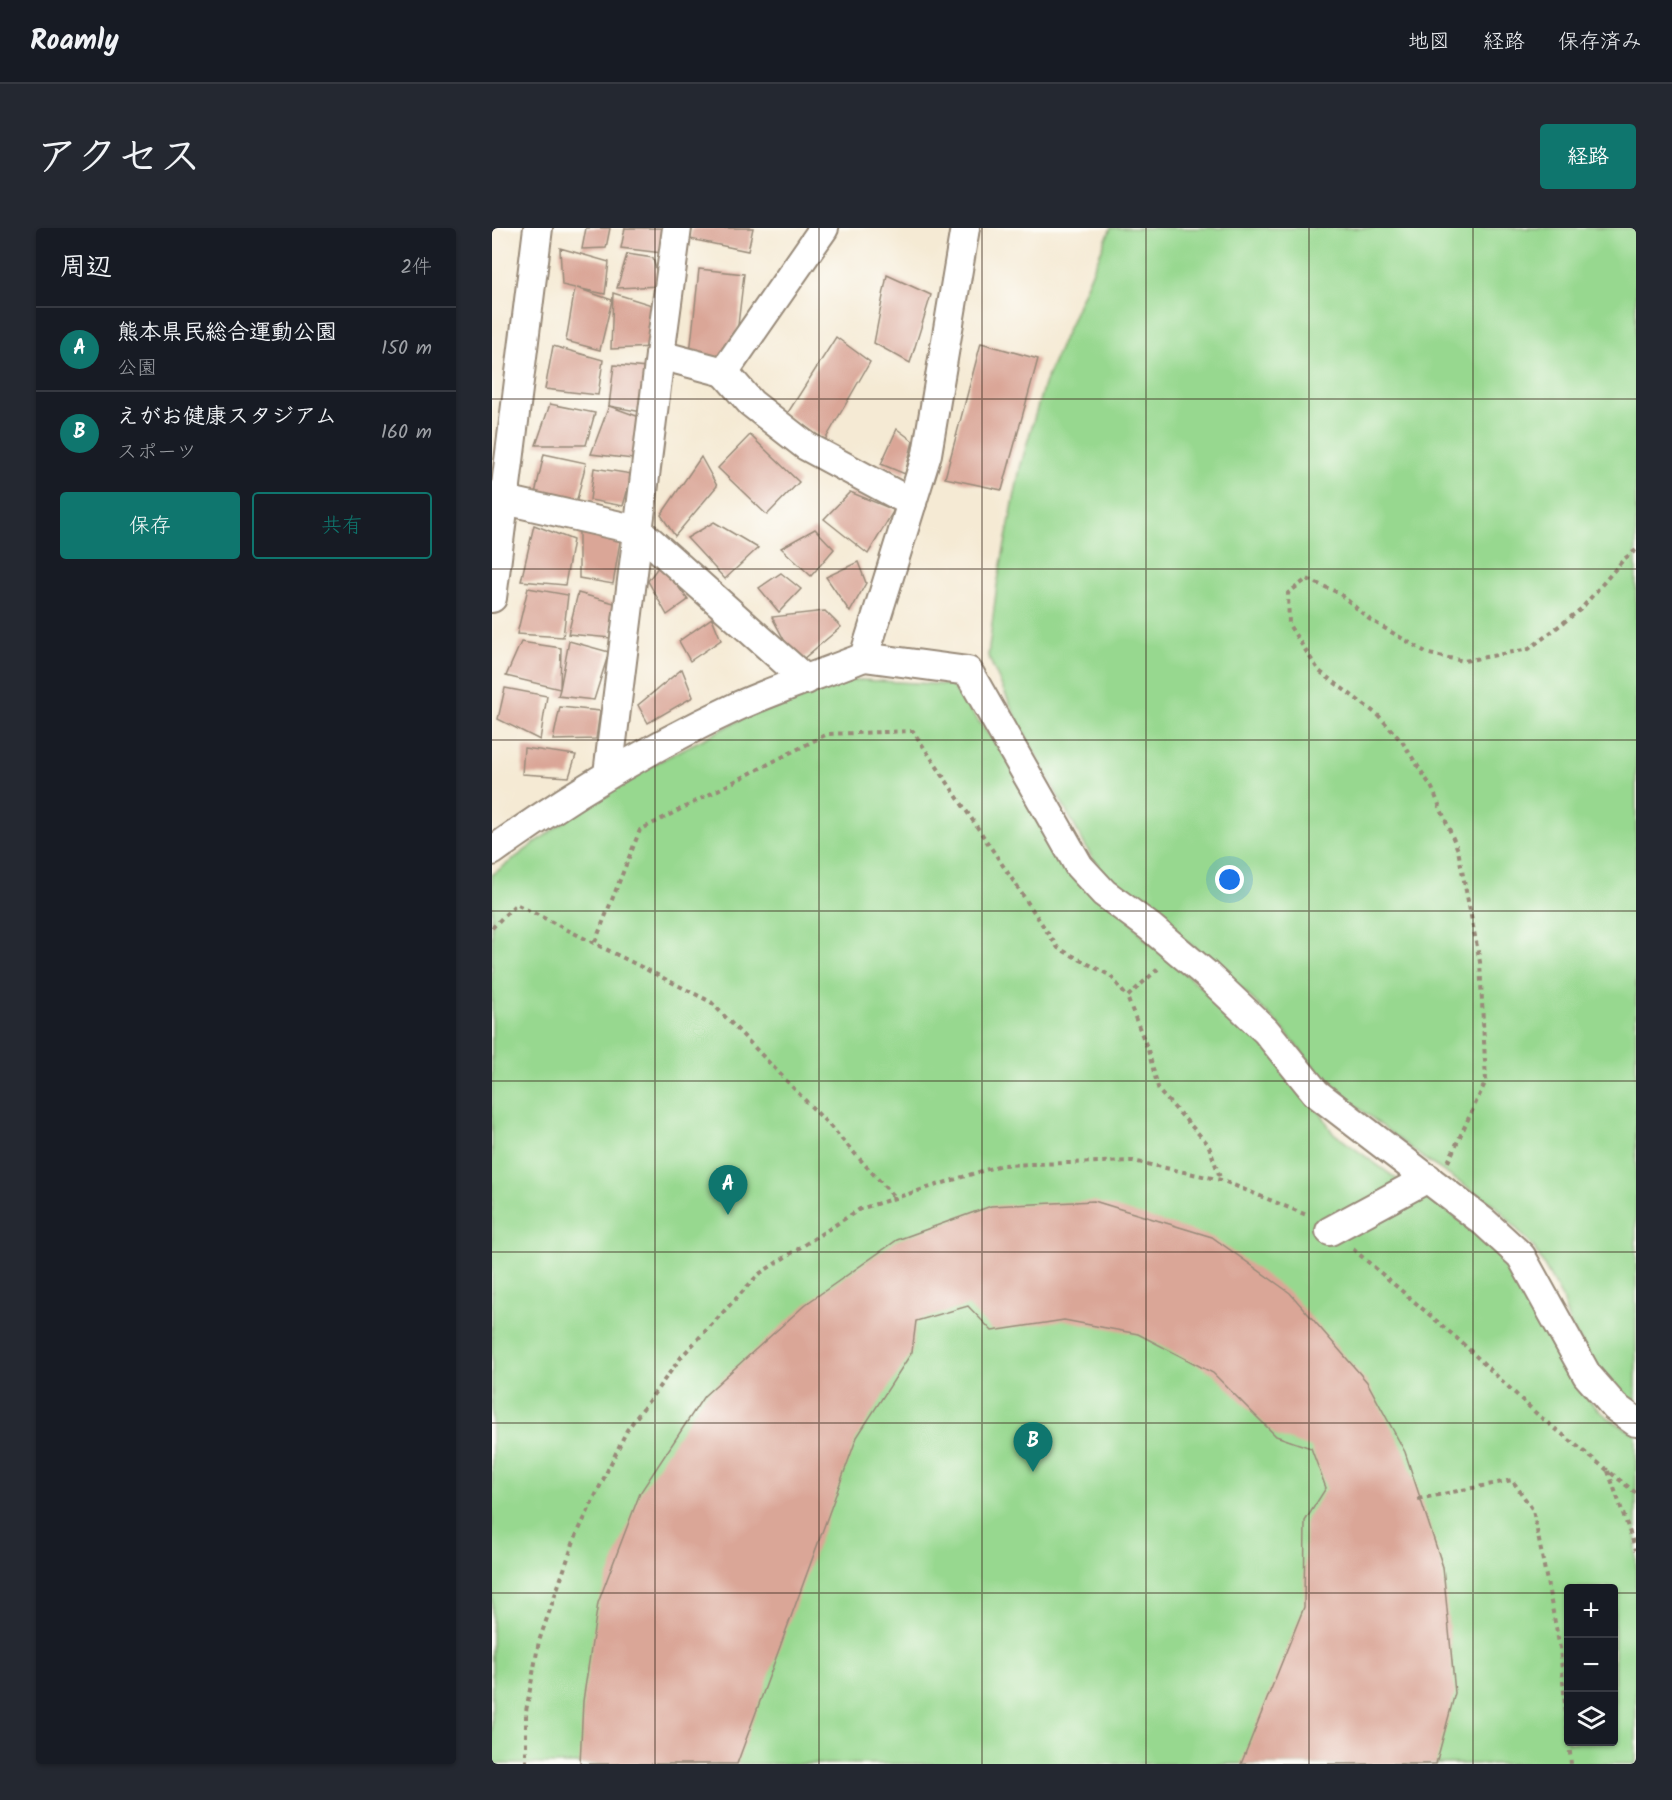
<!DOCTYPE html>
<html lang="ja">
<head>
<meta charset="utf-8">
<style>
	body { margin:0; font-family:Kalam,"Klee One",sans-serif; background:#242831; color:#f1f3f6 }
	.controls { position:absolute; right:18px; bottom:18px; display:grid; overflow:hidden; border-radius:6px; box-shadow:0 2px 4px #0004 }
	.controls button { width:54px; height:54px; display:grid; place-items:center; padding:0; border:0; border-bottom:2px solid #363941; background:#171b24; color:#f1f3f6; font:30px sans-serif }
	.you { position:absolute; left:738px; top:652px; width:21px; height:21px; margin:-15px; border:4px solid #fff; border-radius:50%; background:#1a73e8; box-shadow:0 0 0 9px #1a73e833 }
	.badge { display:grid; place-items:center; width:39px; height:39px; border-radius:50%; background:#0f766e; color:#fff; font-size:20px; font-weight:700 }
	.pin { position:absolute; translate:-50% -50px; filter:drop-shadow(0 2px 3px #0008) }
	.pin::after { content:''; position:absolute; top:32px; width:21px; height:18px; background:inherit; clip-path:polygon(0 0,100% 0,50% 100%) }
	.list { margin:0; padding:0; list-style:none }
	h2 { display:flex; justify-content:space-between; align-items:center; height:78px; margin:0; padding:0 24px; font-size:26px }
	h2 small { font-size:20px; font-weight:400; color:#9ea1a6 }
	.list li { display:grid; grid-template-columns:39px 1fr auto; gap:18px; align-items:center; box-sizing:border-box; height:84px; padding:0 24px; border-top:2px solid #363941 }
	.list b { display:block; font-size:22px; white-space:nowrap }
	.list p { margin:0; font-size:20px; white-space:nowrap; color:#9ea1a6 }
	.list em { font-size:20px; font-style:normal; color:#9ea1a6 }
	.actions { display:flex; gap:12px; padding:18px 24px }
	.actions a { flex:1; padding:14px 0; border:2px solid #0f766e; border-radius:6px; text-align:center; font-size:21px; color:#0f766e }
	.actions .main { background:#0f766e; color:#fff }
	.icon { flex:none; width:33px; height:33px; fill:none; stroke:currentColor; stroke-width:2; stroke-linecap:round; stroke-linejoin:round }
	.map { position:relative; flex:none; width:1144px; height:1536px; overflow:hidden; border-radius:6px }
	header { display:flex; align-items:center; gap:36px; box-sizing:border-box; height:84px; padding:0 30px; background:#171b24; border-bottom:2px solid #363941 }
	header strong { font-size:28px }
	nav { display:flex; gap:33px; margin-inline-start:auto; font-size:21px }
	.intro { display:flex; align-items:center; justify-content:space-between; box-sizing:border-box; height:144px; padding:0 36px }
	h1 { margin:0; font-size:42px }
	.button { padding:15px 27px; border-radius:6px; background:#0f766e; color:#fff; font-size:21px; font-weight:700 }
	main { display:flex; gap:36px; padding:0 36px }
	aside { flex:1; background:#171b24; border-radius:6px; box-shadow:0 2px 4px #0004 }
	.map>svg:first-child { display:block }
</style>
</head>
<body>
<header>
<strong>Roamly</strong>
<nav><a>地図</a><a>経路</a><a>保存済み</a></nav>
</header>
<div class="intro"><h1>アクセス</h1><a class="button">経路</a></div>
<main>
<aside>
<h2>周辺<small>2件</small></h2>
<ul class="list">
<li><span class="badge">A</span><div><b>熊本県民総合運動公園</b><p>公園</p></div><em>150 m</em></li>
<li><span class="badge">B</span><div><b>えがお健康スタジアム</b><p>スポーツ</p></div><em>160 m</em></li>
</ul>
<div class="actions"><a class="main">保存</a><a>共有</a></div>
</aside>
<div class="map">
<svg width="1144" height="1536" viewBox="0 0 1144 1536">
	<rect width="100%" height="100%" fill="#fdfcf7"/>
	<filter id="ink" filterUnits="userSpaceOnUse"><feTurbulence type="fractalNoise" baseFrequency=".0167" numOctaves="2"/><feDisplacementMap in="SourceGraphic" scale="12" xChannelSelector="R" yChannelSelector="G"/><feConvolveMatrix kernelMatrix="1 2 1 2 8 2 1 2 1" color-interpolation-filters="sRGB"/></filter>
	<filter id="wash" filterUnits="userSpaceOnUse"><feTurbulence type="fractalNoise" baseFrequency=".008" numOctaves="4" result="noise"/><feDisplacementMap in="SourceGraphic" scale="24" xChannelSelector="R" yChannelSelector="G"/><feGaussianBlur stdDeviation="1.35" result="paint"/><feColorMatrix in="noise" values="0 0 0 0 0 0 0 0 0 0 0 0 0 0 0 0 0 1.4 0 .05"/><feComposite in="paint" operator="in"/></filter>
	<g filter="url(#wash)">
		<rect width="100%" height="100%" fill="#f5ead4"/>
		<g fill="#97d88f" stroke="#698156" stroke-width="1.5" fill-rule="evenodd">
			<path d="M619 0H1144V1174L1132 1169 1105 1140 1077 1095 1070 1070 1042 1020 1004 978 935 933 836 856 789 799 732 744 606 641 528 498 496 428 505 357 528 240 552 156Z"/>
			<path d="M369 452 459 457 653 711 768 810 831 888 840 904 909 954 918 955C941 972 965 990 988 1007 996 1012 1007 1018 1013 1026 1061 1093 1058 1164 1144 1206V1536H0V647L123 556 250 491 337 454ZM1076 1360H1122V1514H1076Z"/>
		</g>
		<g id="blocks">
			<g fill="#daa697">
				<path d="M94 0H118L114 20 90 21Z"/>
				<path d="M133 0H170V25L129 20Z"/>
				<path d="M200 0H261L256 23 198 11Z"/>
				<path d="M68 20 117 34 113 66 85 60 120 72 108 122 74 113 83 60 70 57Z"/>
				<path d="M135 26 161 30 168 58 125 60Z"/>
				<path d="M207 41 252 46 242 131 198 126Z"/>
				<path d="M395 47 439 67 418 135 382 115Z"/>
				<path d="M121 65 163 78 161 119 119 121Z"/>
				<path d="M344 109 378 134 333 212 295 186Z"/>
				<path d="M489 115 546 131 510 262 453 250Z"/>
				<path d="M61 118 111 132 106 167 53 161Z"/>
				<path d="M122 137 166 141 161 186 117 178Z"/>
				<path d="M58 176 103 185 94 217H44Z"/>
				<path d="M117 178 153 191 141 231 99 226Z"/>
				<path d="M405 201 421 213 413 246 389 236Z"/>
				<path d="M258 207 307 254 275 287 226 240Z"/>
				<path d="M52 226 94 235 83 280 42 270Z"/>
				<path d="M209 229 225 258 183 308 169 287Z"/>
				<path d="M102 240 140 246 131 278 98 272Z"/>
				<path d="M358 264 402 282 376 326 332 291Z"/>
				<path d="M222 294 266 320 233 351 195 310Z"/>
				<path d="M42 297 81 312 73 357 29 353Z"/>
				<path d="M323 301 342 321 319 348 289 320Z"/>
				<path d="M87 303 128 313 121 356 87 350Z"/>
				<path d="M366 334 374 355 358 384 334 349Z"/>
				<path d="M169 335 196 372 175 387 156 353Z"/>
				<path d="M289 345 309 361 287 384 267 360Z"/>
				<path d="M36 360 76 367 71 409 25 406Z"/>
				<path d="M86 365 122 375 119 410 76 406Z"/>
				<path d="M333 383 349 399 305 436 280 389Z"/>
				<path d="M220 390 229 412 198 433 187 413Z"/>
				<path d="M77 413 117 424 102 472 66 468 68 461 14 448 29 414 69 420 68 461Z"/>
				<path d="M190 441 201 469 156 495 146 477Z"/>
				<path d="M13 460 55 468 48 512 6 491Z"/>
				<path d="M68 479 108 483 104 511 61 512Z"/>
				<path d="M32 520 84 527 77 549 30 546Z"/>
				<path d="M602 973 720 1009 798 1065 875 1154 913 1224 951 1339 963 1465 944 1536H749L812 1379 813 1293 834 1260 819 1220 784 1208 721 1145 646 1106 572 1092 500 1103 476 1078 424 1093 420 1124 365 1209 245 1536H88L91 1473 106 1375 148 1265 212 1168 314 1076 405 1012 499 978Z"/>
			</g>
		</g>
	</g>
	<g filter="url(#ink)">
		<use href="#blocks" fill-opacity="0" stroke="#988a79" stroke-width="1.5"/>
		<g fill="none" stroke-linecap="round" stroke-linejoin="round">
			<defs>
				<g id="minor">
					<path d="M168 127 185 0"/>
					<path d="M232 144 259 175 314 218 420 275"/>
					<path d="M0 269 146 302 314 452"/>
					<path d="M0 370 46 0"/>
					<path d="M372 429 476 443 587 638 612 665 658 699 715 747 774 803 824 865 992 994 1029 1028 1095 1147 1123 1179 1144 1194"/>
					<path d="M116 546 168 127 232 144 332 0"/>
					<path d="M0 623C77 568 158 519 244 479 286 460 330 446 372 429L435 226 473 0"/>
					<path d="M838 1003 936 950"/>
				</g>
			</defs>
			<use href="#minor" stroke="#988a79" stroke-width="32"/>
			<g stroke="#988a79" stroke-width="4" stroke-dasharray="4.5 4.5" stroke-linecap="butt">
				<path d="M0 700 24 676 219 774 337 897 403 970"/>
				<path d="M103 714 148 602 335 506 421 503 566 720 619 748 635 769"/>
				<path d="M666 741 635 769 656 822 667 863 716 916 729 952"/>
				<path d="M956 934 994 853 988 734 966 622 940 560 911 515 886 487 827 443 797 397 796 365 815 351 847 365 877 391 937 426 972 433 1037 421 1089 381 1132 331 1144 322"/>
				<path d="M861 1021 968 1113 1046 1187 1144 1265"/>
				<path d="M1116 1243 1144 1322"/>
				<path d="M926 1271 1020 1252 1041 1282 1068 1420 1076 1509"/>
				<path d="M1077 1514 1079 1536"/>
				<path d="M34 1536V1483L47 1413 83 1310 135 1202 190 1128 267 1046 368 981 509 937 641 933 729 952 817 988"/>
			</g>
			<use href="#minor" stroke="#fff" stroke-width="28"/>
		</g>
	</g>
	<path fill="none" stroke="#3b2a1e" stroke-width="1.5" stroke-opacity="0.55" d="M163 0V1536M327 0V1536M490 0V1536M654 0V1536M817 0V1536M981 0V1536M0 171H1144M0 341H1144M0 512H1144M0 683H1144M0 853H1144M0 1024H1144M0 1195H1144M0 1365H1076M1122 1365H1144"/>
</svg>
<div class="controls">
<button>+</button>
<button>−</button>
<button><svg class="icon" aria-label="layers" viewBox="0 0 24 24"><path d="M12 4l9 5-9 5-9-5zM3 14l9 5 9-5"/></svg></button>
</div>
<div class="you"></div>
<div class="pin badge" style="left:236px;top:987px">A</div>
<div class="pin badge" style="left:541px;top:1244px">B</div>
</div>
</main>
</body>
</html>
